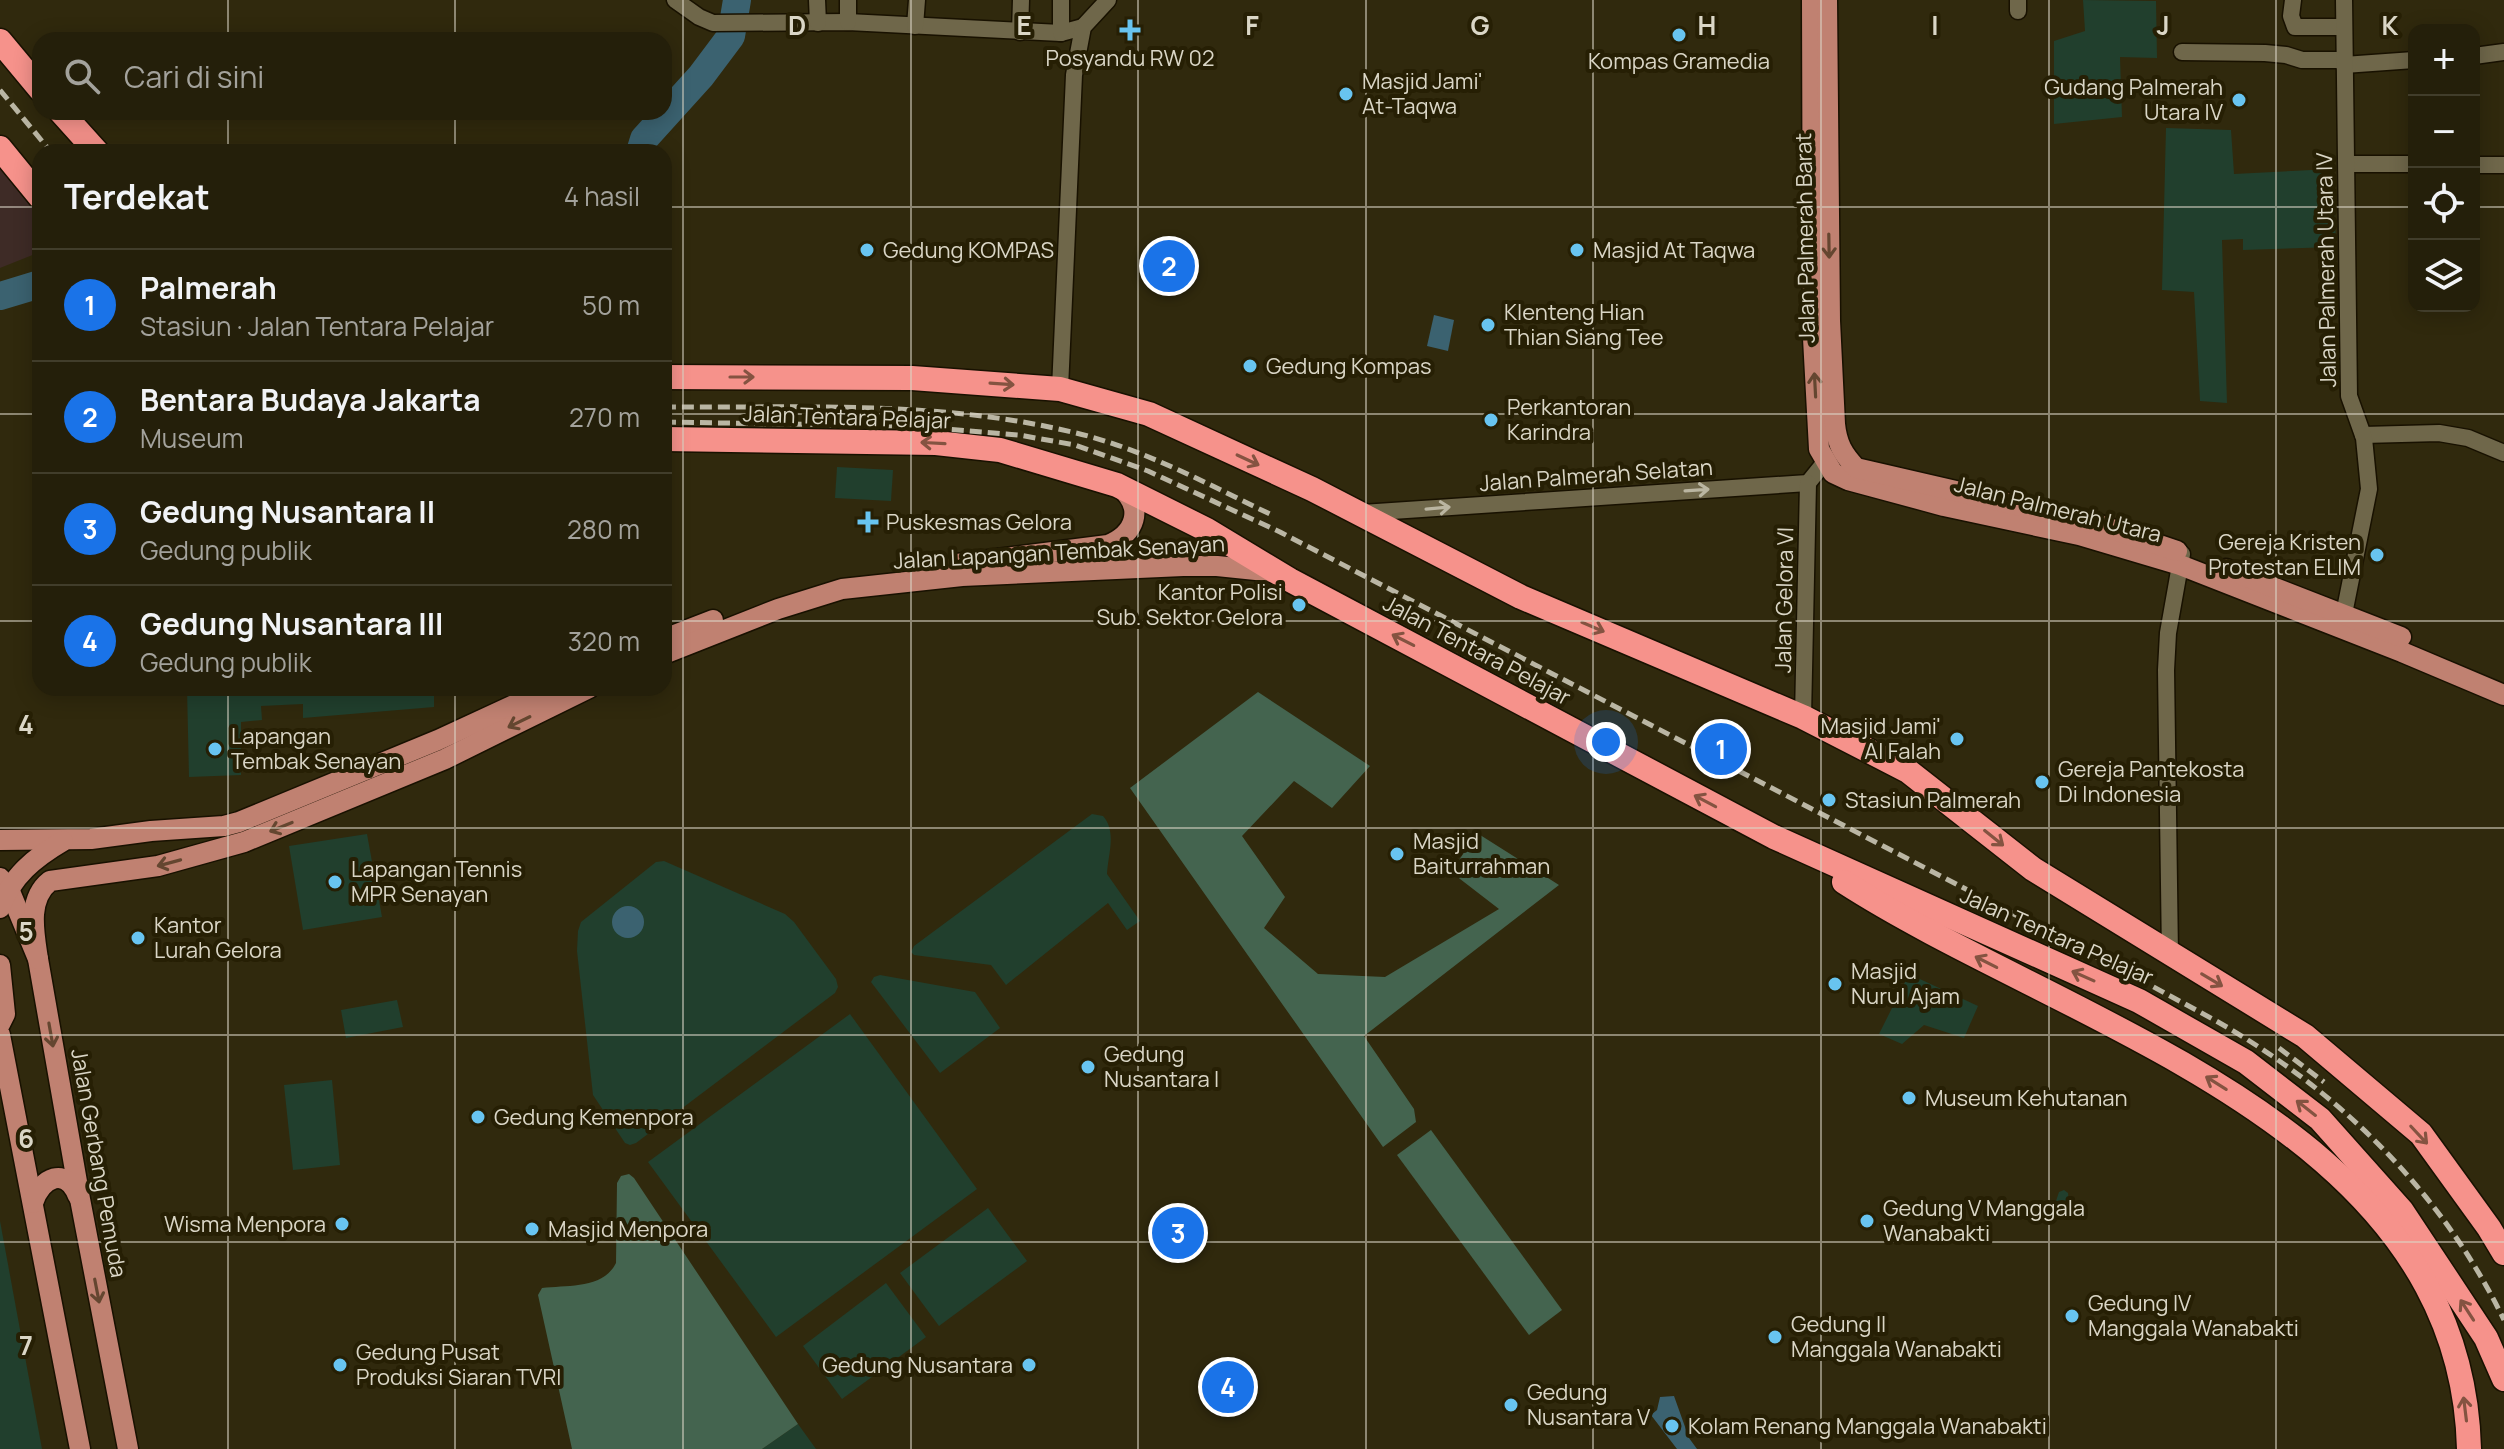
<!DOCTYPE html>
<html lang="id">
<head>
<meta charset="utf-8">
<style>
	body { margin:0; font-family:Manrope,sans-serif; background:#2c2713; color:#f1f3f6 }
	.controls { position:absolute; right:24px; top:24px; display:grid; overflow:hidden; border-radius:16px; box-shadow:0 4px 20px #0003 }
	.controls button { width:72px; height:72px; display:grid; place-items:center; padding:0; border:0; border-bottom:2px solid #413d2b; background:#241f0a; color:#f1f3f6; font:40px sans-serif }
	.you { position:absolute; left:1606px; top:742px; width:28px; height:28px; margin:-20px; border:6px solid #fff; border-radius:50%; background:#1a73e8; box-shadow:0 0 0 12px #1a73e833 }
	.badge { display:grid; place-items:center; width:52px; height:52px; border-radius:50%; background:#1a73e8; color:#fff; font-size:26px; font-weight:700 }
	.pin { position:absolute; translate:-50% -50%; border:4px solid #fff; box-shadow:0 2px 8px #0006 }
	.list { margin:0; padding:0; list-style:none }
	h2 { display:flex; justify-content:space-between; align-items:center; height:104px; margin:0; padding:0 32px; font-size:34px }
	h2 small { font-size:26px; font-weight:400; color:#a3a29c }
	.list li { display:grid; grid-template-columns:52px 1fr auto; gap:24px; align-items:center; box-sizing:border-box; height:112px; padding:0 32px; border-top:2px solid #413d2b }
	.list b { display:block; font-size:30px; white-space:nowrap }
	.list p { margin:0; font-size:26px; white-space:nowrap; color:#a3a29c }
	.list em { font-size:26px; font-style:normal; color:#a3a29c }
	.icon { flex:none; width:44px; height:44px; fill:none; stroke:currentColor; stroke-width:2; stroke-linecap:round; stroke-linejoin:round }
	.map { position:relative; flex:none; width:2504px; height:1449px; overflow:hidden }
	.search { position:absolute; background:#241f0a; box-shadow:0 4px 20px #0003; left:32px; top:32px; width:640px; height:88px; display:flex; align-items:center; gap:20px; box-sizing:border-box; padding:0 28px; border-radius:24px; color:#a3a29c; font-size:30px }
	.panel { position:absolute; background:#241f0a; box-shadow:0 4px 20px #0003; left:32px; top:144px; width:640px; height:552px; border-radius:24px }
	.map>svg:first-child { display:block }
</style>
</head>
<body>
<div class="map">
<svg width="2504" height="1449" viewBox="0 0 2504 1449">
	<rect width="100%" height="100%" fill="#30290d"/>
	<path fill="#3e2b26" d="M0 169 40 217V252L0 268Z"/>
	<g fill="#213f2d">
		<path d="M2083 0 2156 1 2157 58 2120 57 2122 117 2054 124V41L2085 31Z"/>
		<path d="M2166 128 2231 130 2234 174 2333 169 2336 247 2243 250V239L2222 240 2227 403 2200 401 2194 292 2162 290Z"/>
		<path d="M837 467 893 470 891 501 835 498Z"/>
		<path d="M187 688H434V707L303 718V704L261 706 262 720 241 722V775L189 777Z"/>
		<path d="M1092 814 1103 816C1117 832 1108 854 1107 874L1140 921 1127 930 1108 903 1006 985 991 965 914 955 911 952 914 946Z"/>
		<path d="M367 834 382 917 303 930 289 846Z"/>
		<path d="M664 861 785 914 794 922 836 979 838 987 835 993 636 1143 630 1145 625 1143 593 1095 577 951 578 931 581 922 656 862Z"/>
		<path d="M1909 974 1978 1006 1964 1038 1924 1025 1902 1044 1879 1034Z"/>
		<path d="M880 975 975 992 1000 1028 940 1073 871 982 874 977Z"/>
		<path d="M397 1000 403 1027 346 1038 341 1010Z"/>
		<path d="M850 1014 977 1189 776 1337 648 1162Z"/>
		<path d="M332 1080 340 1165 293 1170 284 1085Z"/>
		<path d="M2064 1190 2068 1193 2070 1212 2058 1210 2054 1207 2059 1192Z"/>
		<path d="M988 1208 1027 1261 939 1326 900 1273Z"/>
		<path d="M0 1221 42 1449H0Z"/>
		<path d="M886 1283 926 1337 842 1399 803 1346Z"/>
		<path d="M798 1424 816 1449H762Z"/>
	</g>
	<g fill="#44644f">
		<path d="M1258 692 1370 766 1332 808 1294 781 1242 836 1285 897 1264 928 1318 974 1385 977 1499 909 1451 872 1477 833 1559 885 1364 1036 1414 1109 1416 1122 1383 1147 1130 788Z"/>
		<path d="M1431 1130 1562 1310 1529 1335 1397 1155Z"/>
		<path d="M629 1174 634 1178 798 1424 762 1449H572L538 1295 542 1288C568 1285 603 1289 616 1263L617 1183 621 1176Z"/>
	</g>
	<g fill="#3b6270">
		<path d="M1434 315 1454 320 1448 351 1427 346Z"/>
		<circle cx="628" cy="922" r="16"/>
		<path d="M1674 1396 1689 1438 1697 1449H1677L1651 1415 1657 1410 1660 1397Z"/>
	</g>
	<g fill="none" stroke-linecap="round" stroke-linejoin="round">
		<g stroke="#3b6270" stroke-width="28">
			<path d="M640 152 644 139 701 76 731 36 737 0"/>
			<path d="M0 296 40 284"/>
		</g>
		<defs>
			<g id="minor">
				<path d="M675 0 699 17 713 23 848 22 1061 33 1083 27"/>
				<path d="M817 0 818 23"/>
				<path d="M1061 0V33"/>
				<path d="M2018 0V11"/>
				<path d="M2293 0 2291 16 2295 27H2343"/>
				<path d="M848 22V0"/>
				<path d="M915 26 917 0"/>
				<path d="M1020 32 1021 0"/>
				<path d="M2182 52 2265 53 2286 55 2302 60H2344"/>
				<path d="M2474 56 2504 52"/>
				<path d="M2344 65 2414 60"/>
				<path d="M2347 164H2414"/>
				<path d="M2474 165H2504"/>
				<path d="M1060 389 1074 75 1083 27 1108 0"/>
				<path d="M2363 435 2439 433 2468 438 2504 453"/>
				<path d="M1362 513 1808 483 1825 462"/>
				<path d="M2342 624 2369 489 2364 438 2349 396 2344 0"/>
				<path d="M1803 717 1808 483"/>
				<path d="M2170 955 2166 670 2168 633 2182 554"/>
			</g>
			<g id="major">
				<path d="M1812 0 1813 338 1819 449 1833 473 1848 480 1944 506 2079 535 2180 565 2402 652 2504 695"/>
				<path d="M1827 0 1830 321 1835 424C1837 444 1843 454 1856 468L2094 523 2177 551"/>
				<path d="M957 564 1108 545C1135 534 1145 508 1120 487"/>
				<path d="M2226 569 2401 637"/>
				<path d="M664 639 713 620"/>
				<path d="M664 654 778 609 842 589 962 576 1183 566H1217L1276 572"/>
				<path d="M0 840 91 839 151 831 224 826 239 822 438 740 551 688"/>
				<path d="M0 878 9 889 38 959 80 1199 128 1449"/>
				<path d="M0 908C12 876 34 858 63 841"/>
				<path d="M38 959C34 932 27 899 50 881L158 866 244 842 445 759 589 688"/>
				<path d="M0 965 5 1014 0 1024"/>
				<path d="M0 1035 80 1449"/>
				<path d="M33 1203C41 1177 66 1166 78 1196"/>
			</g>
			<g id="highway">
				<path d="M0 41 40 89"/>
				<path d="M61 112 97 152"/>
				<path d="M0 148 40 197"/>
				<path d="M664 377 912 378 1060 389 1149 414 1312 489 1521 597 1803 717 1908 771 2033 869 2305 1036 2421 1134 2489 1228 2504 1253"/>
				<path d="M664 439 936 443 1000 450 1117 485 1207 530 1290 580 1774 837 2139 1001 2246 1062 2320 1119 2402 1211 2486 1338 2504 1379"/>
				<path d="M1844 882C2069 1027 2461 1123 2469 1449"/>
			</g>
		</defs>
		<use href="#minor" stroke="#181100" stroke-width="19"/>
		<use href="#major" stroke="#181100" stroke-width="23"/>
		<use href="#highway" stroke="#181100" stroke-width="27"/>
		<use href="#minor" stroke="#6f674a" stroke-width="16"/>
		<use href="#major" stroke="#c08171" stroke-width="20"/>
		<use href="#highway" stroke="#f6928b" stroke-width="24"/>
		<g stroke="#bab6a4" stroke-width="5" stroke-dasharray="12 6" stroke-linecap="butt">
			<path d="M0 90 51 152"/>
			<path d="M664 407C801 408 942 400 1076 433 1144 449 1209 485 1272 515"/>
			<path d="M664 422 907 426 1019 435 1075 445 1148 471 1280 532 2152 986C2184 1004 2217 1020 2248 1040 2357 1109 2448 1204 2504 1320"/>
			<path d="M2279 1048 2324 1082"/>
		</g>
	</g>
	<defs><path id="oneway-shaft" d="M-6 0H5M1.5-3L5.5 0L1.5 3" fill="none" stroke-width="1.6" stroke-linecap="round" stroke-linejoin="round" transform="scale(2)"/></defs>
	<g stroke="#644630">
		<use href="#oneway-shaft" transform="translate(1829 246) rotate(89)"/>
		<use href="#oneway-shaft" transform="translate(1815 385) rotate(-93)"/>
		<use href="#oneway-shaft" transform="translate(519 722) rotate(154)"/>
		<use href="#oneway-shaft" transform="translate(281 827) rotate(158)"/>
		<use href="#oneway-shaft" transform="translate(169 863) rotate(165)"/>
		<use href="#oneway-shaft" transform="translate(51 1035) rotate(80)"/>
		<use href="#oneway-shaft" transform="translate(97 1291) rotate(79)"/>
	</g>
	<g stroke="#845341">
		<use href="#oneway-shaft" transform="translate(742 377)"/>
		<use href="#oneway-shaft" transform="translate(1002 384) rotate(4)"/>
		<use href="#oneway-shaft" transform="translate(933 443) rotate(-177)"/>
		<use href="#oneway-shaft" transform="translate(1248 460) rotate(25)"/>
		<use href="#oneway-shaft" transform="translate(1593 627) rotate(23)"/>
		<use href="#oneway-shaft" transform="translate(1403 640) rotate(-153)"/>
		<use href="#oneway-shaft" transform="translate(1705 801) rotate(-152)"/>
		<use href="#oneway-shaft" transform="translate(1994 838) rotate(39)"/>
		<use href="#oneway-shaft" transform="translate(1986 962) rotate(-153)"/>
		<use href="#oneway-shaft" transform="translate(2083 976) rotate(-156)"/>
		<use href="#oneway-shaft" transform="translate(2212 980) rotate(31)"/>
		<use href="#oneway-shaft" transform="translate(2216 1083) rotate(-148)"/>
		<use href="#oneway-shaft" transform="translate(2306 1108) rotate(-142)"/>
		<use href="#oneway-shaft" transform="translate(2419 1135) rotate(47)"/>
		<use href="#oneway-shaft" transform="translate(2467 1310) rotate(-123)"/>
		<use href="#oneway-shaft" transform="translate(2465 1409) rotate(-97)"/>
	</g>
	<g stroke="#bab5a1">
		<use href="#oneway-shaft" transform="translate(1697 490) rotate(-4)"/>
		<use href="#oneway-shaft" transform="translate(1438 508) rotate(-5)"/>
	</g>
	<path fill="none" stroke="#dad6c6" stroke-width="2" stroke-opacity="0.55" d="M228 0V40M455 0V40M683 0V1449M911 0V1449M1138 0V1449M1366 0V1449M1593 0V1449M1821 0V1449M2049 0V1449M2276 0V1449M228 112V152M455 112V152M0 207H40M664 207H2414M2474 207H2504M0 414H40M664 414H2504M0 621H40M664 621H2504M228 688V1449M455 688V1449M0 828H2504M0 1035H2504M0 1242H2504"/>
	<g fill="#68c4f0" stroke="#261f04" stroke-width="3">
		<path d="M1126 18h8v8h8v8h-8v8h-8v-8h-8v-8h8z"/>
		<circle cx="1679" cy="35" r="8"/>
		<circle cx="1346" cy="94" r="8"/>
		<circle cx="2239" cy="100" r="8"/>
		<circle cx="867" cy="250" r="8"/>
		<circle cx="1577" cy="250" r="8"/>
		<circle cx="1488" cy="325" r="8"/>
		<circle cx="1250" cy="366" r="8"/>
		<circle cx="1491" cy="420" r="8"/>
		<path d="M864 510h8v8h8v8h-8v8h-8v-8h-8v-8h8z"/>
		<circle cx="2377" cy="555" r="8"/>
		<circle cx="1299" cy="605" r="8"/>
		<circle cx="1957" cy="739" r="8"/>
		<circle cx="215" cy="749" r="8"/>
		<circle cx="2042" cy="782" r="8"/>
		<circle cx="1829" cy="800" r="8"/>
		<circle cx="1397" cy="854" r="8"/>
		<circle cx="335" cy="882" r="8"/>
		<circle cx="138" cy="938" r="8"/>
		<circle cx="1835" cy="984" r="8"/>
		<circle cx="1088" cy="1067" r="8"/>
		<circle cx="1909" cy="1098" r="8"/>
		<circle cx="478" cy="1117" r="8"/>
		<circle cx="1867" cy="1221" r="8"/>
		<circle cx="342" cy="1224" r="8"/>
		<circle cx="532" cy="1229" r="8"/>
		<circle cx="2072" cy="1316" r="8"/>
		<circle cx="1775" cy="1337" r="8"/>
		<circle cx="340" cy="1365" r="8"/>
		<circle cx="1029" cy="1365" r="8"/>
		<circle cx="1511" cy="1405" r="8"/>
		<circle cx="1672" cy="1426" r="8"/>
	</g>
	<g text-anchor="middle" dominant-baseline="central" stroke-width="8" stroke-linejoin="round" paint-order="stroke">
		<g font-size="22" fill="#dad6c6" stroke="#261f04" text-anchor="start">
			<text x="1130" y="58" text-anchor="middle">Posyandu RW 02</text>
			<text x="1679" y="61" text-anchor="middle">Kompas Gramedia</text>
			<text x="1362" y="81">Masjid Jami'<tspan x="1362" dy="25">At-Taqwa</tspan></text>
			<text x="2223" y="87" text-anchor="end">Gudang Palmerah<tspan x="2223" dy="25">Utara IV</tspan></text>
			<text x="883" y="250">Gedung KOMPAS</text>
			<text x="1593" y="250">Masjid At Taqwa</text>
			<text x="1504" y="312">Klenteng Hian<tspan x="1504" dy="25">Thian Siang Tee</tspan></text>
			<text x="1266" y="366">Gedung Kompas</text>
			<text x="1507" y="407">Perkantoran<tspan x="1507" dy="25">Karindra</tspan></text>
			<text x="886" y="522">Puskesmas Gelora</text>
			<text x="2361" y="542" text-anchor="end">Gereja Kristen<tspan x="2361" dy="25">Protestan ELIM</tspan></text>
			<text x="1283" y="592" text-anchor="end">Kantor Polisi<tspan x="1283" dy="25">Sub. Sektor Gelora</tspan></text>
			<text x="1941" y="726" text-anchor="end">Masjid Jami'<tspan x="1941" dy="25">Al Falah</tspan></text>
			<text x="231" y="736">Lapangan<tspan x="231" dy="25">Tembak Senayan</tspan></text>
			<text x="2058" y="769">Gereja Pantekosta<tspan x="2058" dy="25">Di Indonesia</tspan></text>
			<text x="1845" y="800">Stasiun Palmerah</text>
			<text x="1413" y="841">Masjid<tspan x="1413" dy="25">Baiturrahman</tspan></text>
			<text x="351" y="869">Lapangan Tennis<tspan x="351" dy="25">MPR Senayan</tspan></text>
			<text x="154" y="925">Kantor<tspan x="154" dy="25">Lurah Gelora</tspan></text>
			<text x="1851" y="971">Masjid<tspan x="1851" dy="25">Nurul Ajam</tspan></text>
			<text x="1104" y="1054">Gedung<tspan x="1104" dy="25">Nusantara I</tspan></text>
			<text x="1925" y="1098">Museum Kehutanan</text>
			<text x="494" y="1117">Gedung Kemenpora</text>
			<text x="1883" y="1208">Gedung V Manggala<tspan x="1883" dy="25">Wanabakti</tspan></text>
			<text x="326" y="1224" text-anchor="end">Wisma Menpora</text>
			<text x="548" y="1229">Masjid Menpora</text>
			<text x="2088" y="1303">Gedung IV<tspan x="2088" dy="25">Manggala Wanabakti</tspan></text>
			<text x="1791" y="1324">Gedung II<tspan x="1791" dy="25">Manggala Wanabakti</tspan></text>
			<text x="356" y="1352">Gedung Pusat<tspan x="356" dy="25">Produksi Siaran TVRI</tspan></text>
			<text x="1013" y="1365" text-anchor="end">Gedung Nusantara</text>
			<text x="1527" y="1392">Gedung<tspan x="1527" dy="25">Nusantara V</tspan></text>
			<text x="1688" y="1426">Kolam Renang Manggala Wanabakti</text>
		</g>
		<g font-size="22" fill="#dad6c6" stroke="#261f04">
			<text transform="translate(1805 238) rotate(-91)">Jalan Palmerah Barat</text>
			<text transform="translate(2326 270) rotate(-91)">Jalan Palmerah Utara IV</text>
			<text transform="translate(847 417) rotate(2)">Jalan Tentara Pelajar</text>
			<text transform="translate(1596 475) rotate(-4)">Jalan Palmerah Selatan</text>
			<text transform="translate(2058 509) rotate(14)">Jalan Palmerah Utara</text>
			<text transform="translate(1059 552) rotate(-3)">Jalan Lapangan Tembak Senayan</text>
			<text transform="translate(1784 600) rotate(-89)">Jalan Gelora VI</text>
			<text transform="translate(1477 650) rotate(28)">Jalan Tentara Pelajar</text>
			<text transform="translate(2057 936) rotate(24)">Jalan Tentara Pelajar</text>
			<text transform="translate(99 1163) rotate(80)">Jalan Gerbang Pemuda</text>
		</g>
	</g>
	<g font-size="26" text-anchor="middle" font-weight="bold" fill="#dad6c6" stroke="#261f04" stroke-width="8" stroke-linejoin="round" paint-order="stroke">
		<text x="797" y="35">D</text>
		<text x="1024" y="35">E</text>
		<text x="1252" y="35">F</text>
		<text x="1480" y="35">G</text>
		<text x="1707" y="35">H</text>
		<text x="1935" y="35">I</text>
		<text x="2163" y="35">J</text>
		<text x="2390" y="35">K</text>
		<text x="26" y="734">4</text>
		<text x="26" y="941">5</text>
		<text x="26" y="1148">6</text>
		<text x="26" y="1355">7</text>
	</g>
</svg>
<div class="controls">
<button>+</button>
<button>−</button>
<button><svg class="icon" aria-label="locate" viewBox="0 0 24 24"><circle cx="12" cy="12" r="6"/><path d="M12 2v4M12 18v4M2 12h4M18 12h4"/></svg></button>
<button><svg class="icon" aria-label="layers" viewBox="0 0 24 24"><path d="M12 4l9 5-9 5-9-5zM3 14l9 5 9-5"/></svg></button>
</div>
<div class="you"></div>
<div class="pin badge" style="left:1721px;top:749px">1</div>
<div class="pin badge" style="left:1169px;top:266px">2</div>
<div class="pin badge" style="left:1178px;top:1233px">3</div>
<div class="pin badge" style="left:1228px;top:1387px">4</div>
<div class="search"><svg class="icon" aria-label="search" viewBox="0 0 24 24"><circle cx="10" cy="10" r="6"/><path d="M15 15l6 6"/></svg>Cari di sini</div>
<section class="panel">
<h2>Terdekat<small>4 hasil</small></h2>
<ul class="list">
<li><span class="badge">1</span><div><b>Palmerah</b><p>Stasiun · Jalan Tentara Pelajar</p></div><em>50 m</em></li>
<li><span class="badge">2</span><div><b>Bentara Budaya Jakarta</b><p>Museum</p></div><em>270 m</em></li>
<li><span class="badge">3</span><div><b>Gedung Nusantara II</b><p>Gedung publik</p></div><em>280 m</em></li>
<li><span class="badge">4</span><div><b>Gedung Nusantara III</b><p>Gedung publik</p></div><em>320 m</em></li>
</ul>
</section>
</div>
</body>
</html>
